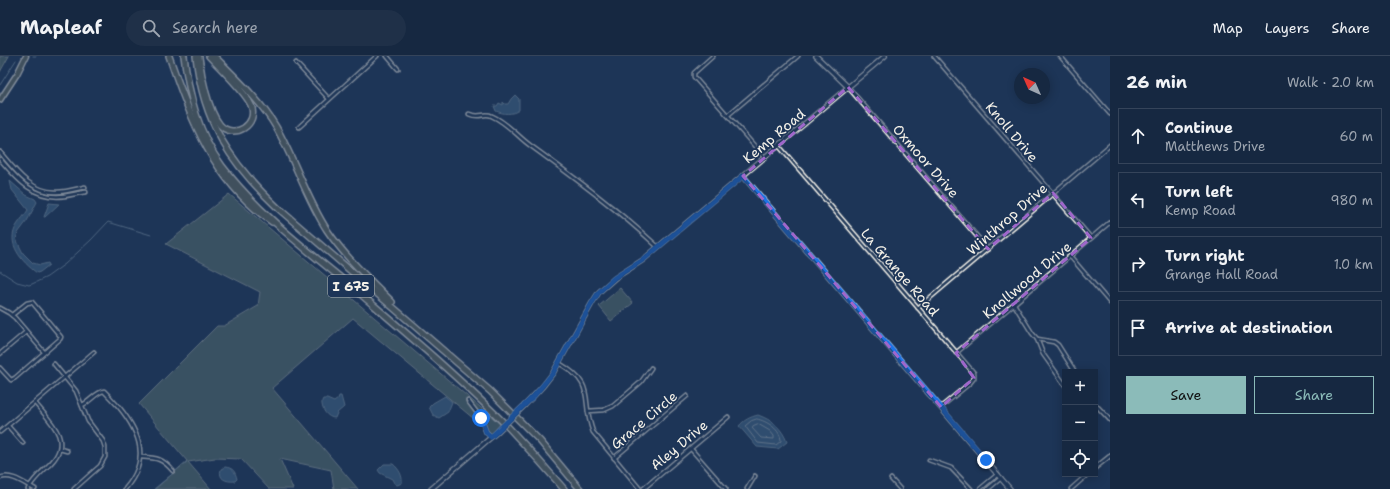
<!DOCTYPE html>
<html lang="en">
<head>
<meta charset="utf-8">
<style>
	body { margin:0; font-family:"Shantell Sans",sans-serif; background:#1f3048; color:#f1f3f6 }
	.controls { position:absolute; right:12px; bottom:12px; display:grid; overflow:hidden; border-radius:0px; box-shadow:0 2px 10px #0003 }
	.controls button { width:36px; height:36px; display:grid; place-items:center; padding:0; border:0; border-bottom:1px solid #35445a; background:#162841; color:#f1f3f6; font:20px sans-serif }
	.compass { position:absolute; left:1014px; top:12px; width:36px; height:36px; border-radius:50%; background:#162841; box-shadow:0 2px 10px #0003; rotate:315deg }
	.stop { position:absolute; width:12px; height:12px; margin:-9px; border:3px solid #1a73e8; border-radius:50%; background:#fff }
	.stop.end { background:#1a73e8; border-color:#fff; box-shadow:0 1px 4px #0008 }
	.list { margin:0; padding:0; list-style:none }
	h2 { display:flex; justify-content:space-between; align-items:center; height:52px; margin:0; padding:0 16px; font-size:17px }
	h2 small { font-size:13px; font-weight:400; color:#9ea6b1 }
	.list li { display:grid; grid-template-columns:26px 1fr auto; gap:12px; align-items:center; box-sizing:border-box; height:56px; margin:0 8px 8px; padding:0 8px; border:1px solid #35445a; border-radius:0px }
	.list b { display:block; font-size:15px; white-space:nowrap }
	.list p { margin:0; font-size:13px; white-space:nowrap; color:#9ea6b1 }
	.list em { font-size:13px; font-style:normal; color:#9ea6b1 }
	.actions { display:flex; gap:8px; padding:12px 16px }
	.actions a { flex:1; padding:9px 0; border:1px solid #8bbbb9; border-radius:0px; text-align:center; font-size:14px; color:#8bbbb9 }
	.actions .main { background:#8bbbb9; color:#111 }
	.icon { flex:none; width:22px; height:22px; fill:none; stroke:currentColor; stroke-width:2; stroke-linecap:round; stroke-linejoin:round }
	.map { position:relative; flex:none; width:1110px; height:433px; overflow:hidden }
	header { display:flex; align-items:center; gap:24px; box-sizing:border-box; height:56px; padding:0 20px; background:#162841; border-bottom:1px solid #35445a }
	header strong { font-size:19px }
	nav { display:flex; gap:22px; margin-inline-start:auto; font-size:14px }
	.search { width:280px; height:36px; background:#1f3048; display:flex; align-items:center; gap:10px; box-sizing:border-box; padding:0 14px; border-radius:22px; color:#9ea6b1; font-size:15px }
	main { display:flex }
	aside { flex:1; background:#162841 }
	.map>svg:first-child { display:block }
</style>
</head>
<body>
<header>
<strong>Mapleaf</strong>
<div class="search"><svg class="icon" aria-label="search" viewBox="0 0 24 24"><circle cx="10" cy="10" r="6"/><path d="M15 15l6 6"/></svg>Search here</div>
<nav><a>Map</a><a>Layers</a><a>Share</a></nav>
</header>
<main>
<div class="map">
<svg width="1110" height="433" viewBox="0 0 1110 433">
	<rect width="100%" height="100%" fill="#1d3557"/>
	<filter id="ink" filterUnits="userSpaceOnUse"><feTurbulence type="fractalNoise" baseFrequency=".025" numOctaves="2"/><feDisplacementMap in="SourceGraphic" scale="8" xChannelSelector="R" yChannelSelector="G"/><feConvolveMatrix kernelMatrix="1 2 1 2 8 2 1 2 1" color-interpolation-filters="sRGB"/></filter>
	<g filter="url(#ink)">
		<g fill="#5c736f" stroke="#a8b2ac">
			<path d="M0 0H9L0 16Z"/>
			<path d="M229 138 500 368 492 378 353 262 272 332 358 433H334L331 414 280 403 293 433H269L241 403 215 402 188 406 211 433H155L187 405 139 348 217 270H224L258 250 260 236 166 188Z"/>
			<path d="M620 232 633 247 611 265 599 250Z"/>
		</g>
		<g fill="#446b8c" stroke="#8aa1b1">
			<path d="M515 39 519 43V54C512 59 503 58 496 55L494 50H497L499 47 503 49V46L505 48H508L511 43Z"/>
			<path d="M10 125 26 139 35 143 37 146 27 165 18 177 16 183 23 197 33 207 40 209 48 207 49 209 40 216 37 217C22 206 5 187 17 169 20 164 25 159 28 154L12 134Z"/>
			<path d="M49 147 59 148 45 161H44Z"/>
			<path d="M339 340H341L344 351 337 357 335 362C327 362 321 353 322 345L323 343H327L334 346 338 343Z"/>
			<path d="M445 340 452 346 448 356 439 362 433 359 429 351 433 347Z"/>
			<path d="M758 359C772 364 782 372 787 386L778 393 757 391 739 370C744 364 750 361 758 359Z"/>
			<path d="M384 408H393C399 413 403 420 402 427L397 429 394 427 392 423 380 417 378 414Z"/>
			<path d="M225 411C233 412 235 415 237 423L235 425C226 426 218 423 221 413Z"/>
		</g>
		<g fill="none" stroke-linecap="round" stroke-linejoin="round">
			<g stroke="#aebbc3" stroke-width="1">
				<path d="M757 363C767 365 781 374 781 385L776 389 758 387 745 370 751 365Z"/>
				<path d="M758 368 770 375 774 380V383L761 382 752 372 753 370Z"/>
			</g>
			<g stroke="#8aa1b1" stroke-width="1">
				<path d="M33 0H36"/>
				<path d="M0 29 16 4"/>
				<path d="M0 215 17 226 29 229 32 228 47 221 65 208 91 184 108 166 151 179"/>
				<path d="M154 433 187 406"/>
			</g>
			<defs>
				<g id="minor">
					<path d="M387 0 398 13"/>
					<path d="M713 0 694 17V21L765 102"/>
					<path d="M934 0 1091 182"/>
					<path d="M1060 0 1110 58"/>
					<path d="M296 7 329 43"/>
					<path d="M848 31 988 193"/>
					<path d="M469 58C480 63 484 56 492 60 508 67 518 81 531 90 575 122 618 154 658 191"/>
					<path d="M728 59 798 0"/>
					<path d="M299 71 377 0"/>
					<path d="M779 90 974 317V322L970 327 941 351"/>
					<path d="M0 96C15 114 31 137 57 136 66 136 76 133 85 131"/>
					<path d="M0 103C17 123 34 144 64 140 71 139 78 137 86 136"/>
					<path d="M1070 200 1110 247"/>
					<path d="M1014 248 1032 277 1037 283 1043 298 1065 329"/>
					<path d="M0 252 9 257 15 262 44 296"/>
					<path d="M918 252 1110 89"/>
					<path d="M1037 283 1054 286 1058 289 1075 316"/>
					<path d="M956 297 1110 166"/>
					<path d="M0 298 26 276"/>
					<path d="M559 307C598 330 580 342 593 376L640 433"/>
					<path d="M54 308 76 335 88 365 103 385 105 391V401L100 410 74 433"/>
					<path d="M0 312 11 324 15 322 60 283 61 281 32 246 27 247 12 259"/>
					<path d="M468 345 481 362 486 376 491 381"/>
					<path d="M1095 348 1110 364"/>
					<path d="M82 349C90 346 96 336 104 335 109 340 114 346 119 351 141 378 150 404 125 433"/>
					<path d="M588 355 604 354 613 350 641 326 651 312"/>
					<path d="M8 370 23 387"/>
					<path d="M0 376 94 296"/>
					<path d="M60 393 67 395"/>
					<path d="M691 393 726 433"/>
					<path d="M140 401C157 402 162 402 173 415"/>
					<path d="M614 402 687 340"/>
					<path d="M929 404 951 412 971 433"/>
					<path d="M1095 412 1110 400"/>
					<path d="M0 422C11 417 25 428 35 433"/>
					<path d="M891 423 900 433"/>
					<path d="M28 433C34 422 42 416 51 407 73 384 50 365 35 347"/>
					<path d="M643 433 728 361"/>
					<path d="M747 433 755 420"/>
					<path d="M980 433 998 418"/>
					<path d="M988 433 1001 422"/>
					<path d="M1071 433 1088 418"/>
				</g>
				<g id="secondary">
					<path d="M816 0 848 31"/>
					<path d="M743 120 1010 433"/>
					<path d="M525 349 543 330 553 317 592 247 599 236 615 222 643 204 658 191 885 0"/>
					<path d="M431 433 496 377"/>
				</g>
				<path id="primary" d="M0 44 17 18 26 0"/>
				<g id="motorway">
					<path d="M169 0C191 64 214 126 272 166"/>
					<path d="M184 0C189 39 198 78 222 110 261 161 315 200 364 241 413 283 464 326 509 372 528 392 546 412 564 433"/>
					<path d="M196 0C203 67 231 108 279 153L490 335 540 385 580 433"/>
					<path d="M214 0C235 21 261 45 276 71 295 104 306 142 327 174 345 201 369 223 392 246"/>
					<path d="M199 1C201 18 208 55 220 69 234 84 259 69 251 49 244 34 221 13 209 0"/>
				</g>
			</defs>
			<use href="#minor" stroke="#f4f1e8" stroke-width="5.5"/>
			<use href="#secondary" stroke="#f4f1e8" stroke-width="6"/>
			<use href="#primary" stroke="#f4f1e8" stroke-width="7"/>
			<use href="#motorway" stroke="#f4f1e8" stroke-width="8"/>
			<use href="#minor" stroke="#1d3557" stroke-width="2.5"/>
			<use href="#secondary" stroke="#1d3557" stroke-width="3.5"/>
			<use href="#primary" stroke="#6b7165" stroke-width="4"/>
			<use href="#motorway" stroke="#6b7165" stroke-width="5"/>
			<defs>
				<path id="secondary-bridge" d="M496 377 525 349"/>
			</defs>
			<use href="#secondary-bridge" stroke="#f4f1e8" stroke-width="6" stroke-linecap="butt"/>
			<use href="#secondary-bridge" stroke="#1d3557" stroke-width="3.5"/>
		</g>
	</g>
	<g fill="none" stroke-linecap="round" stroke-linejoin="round" filter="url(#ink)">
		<path stroke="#1a73e8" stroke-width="5" d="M481 362 486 376 491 381 534 340 553 317 592 247 599 236 614 222 643 204 743 120 986 404"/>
	</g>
	<path d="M0 0H1110V433H0ZM848 31 988 193 1053 137 1091 182 956 297 974 322 941 351 743 120Z" fill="#1d3557" fill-opacity=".55" fill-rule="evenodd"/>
	<path fill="none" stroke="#9f67cb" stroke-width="3" stroke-dasharray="8 5" stroke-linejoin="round" d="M848 31 988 193 1053 137 1091 182 956 297 974 322 941 351 743 120Z"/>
	<g text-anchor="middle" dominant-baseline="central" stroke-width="3.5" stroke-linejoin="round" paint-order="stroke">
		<rect fill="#1d3557" stroke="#b4b9bc" stroke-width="1" x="328" y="219" width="46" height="22" rx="3"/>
		<g font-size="13" font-weight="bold" fill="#f4f1e8">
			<text x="351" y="230">I 675</text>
		</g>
		<g font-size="14" fill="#f4f1e8" stroke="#1d3557">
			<text transform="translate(1012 76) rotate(50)">Knoll Drive</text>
			<text transform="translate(774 80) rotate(-40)">Kemp Road</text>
			<text transform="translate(926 105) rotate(49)">Oxmoor Drive</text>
			<text transform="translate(1007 163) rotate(-41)">Winthrop Drive</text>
			<text transform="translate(900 216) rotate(49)">La Grange Road</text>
			<text transform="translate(1027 224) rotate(-40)">Knollwood Drive</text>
			<text transform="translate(644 364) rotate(-40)">Grace Circle</text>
			<text transform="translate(679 389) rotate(-40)">Aley Drive</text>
		</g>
	</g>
</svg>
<div class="controls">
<button>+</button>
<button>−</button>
<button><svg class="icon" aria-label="locate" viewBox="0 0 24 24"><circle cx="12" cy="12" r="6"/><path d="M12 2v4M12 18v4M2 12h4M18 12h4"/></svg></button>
</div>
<svg class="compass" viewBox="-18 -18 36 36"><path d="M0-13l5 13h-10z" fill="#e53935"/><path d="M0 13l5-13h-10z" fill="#9ea6b1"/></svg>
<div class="stop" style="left:481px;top:362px"></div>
<div class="stop end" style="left:986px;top:404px"></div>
</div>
<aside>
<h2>26 min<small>Walk · 2.0 km</small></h2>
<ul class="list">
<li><svg class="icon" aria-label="ahead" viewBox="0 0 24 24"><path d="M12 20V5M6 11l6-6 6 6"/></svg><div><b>Continue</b><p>Matthews Drive</p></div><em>60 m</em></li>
<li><svg class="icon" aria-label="left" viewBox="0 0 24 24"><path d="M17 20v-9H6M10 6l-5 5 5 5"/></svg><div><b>Turn left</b><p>Kemp Road</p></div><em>980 m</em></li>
<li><svg class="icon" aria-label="right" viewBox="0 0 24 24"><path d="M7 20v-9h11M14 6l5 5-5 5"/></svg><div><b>Turn right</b><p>Grange Hall Road</p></div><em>1.0 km</em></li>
<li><svg class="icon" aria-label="arrive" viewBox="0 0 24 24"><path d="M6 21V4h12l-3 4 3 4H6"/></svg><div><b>Arrive at destination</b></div></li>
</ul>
<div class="actions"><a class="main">Save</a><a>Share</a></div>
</aside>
</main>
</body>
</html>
